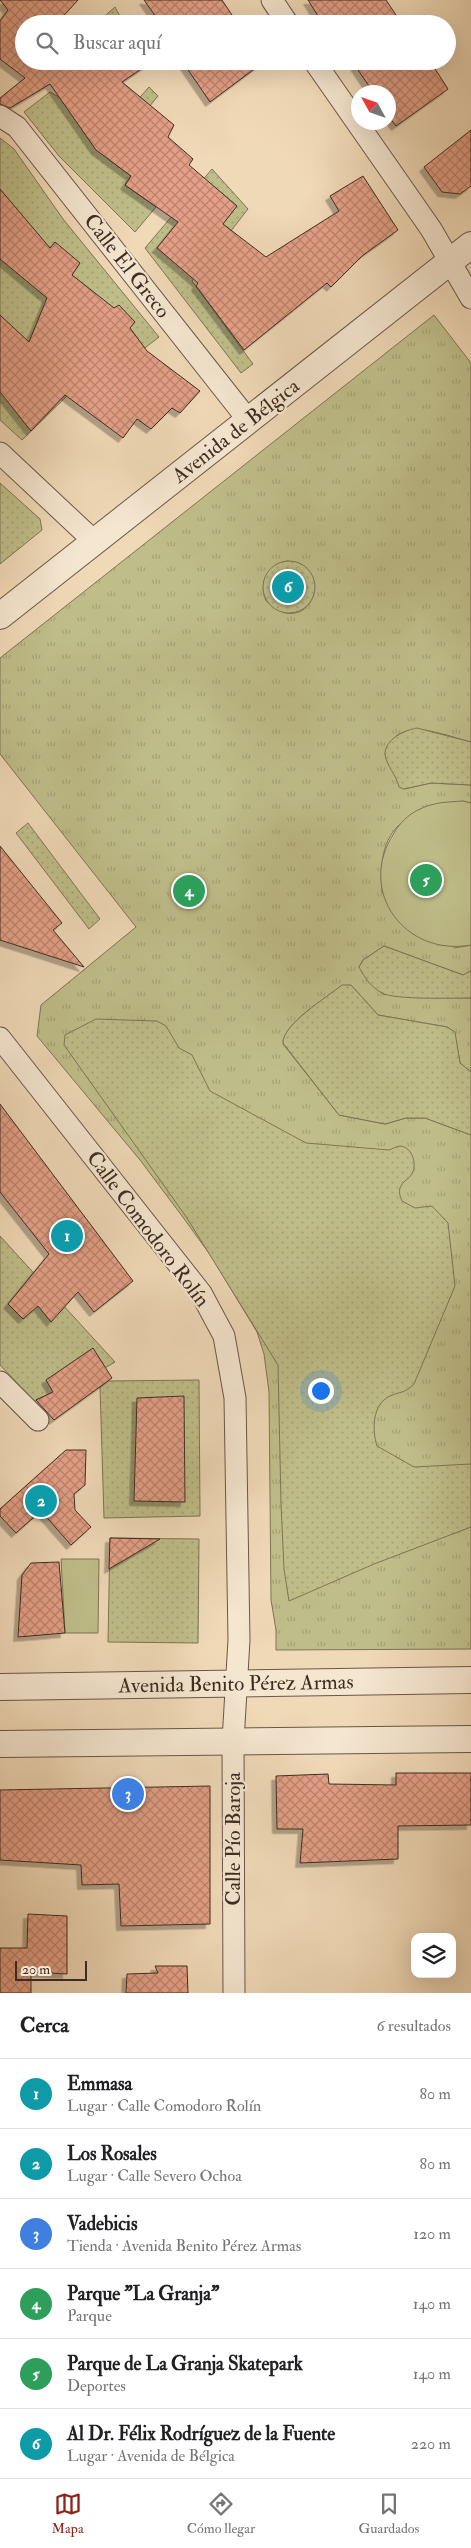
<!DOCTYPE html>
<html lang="es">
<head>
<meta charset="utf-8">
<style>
	body { margin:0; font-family:"IM FELL Double Pica",serif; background:#f2f2f2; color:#202124 }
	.controls { position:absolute; right:15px; bottom:15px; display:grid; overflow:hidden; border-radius:10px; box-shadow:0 5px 20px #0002 }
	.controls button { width:45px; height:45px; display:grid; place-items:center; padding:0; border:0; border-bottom:1px solid #e0e0e0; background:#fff; color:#202124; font:25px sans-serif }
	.compass { position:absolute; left:351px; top:85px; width:45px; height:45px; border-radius:50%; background:#fff; box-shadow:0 5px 20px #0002; rotate:310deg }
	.scale { position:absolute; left:15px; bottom:12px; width:72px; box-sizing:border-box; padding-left:5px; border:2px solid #3e2c23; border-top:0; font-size:14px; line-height:18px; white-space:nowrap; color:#3e2c23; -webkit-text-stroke:4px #f5e6d0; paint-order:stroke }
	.you { position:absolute; left:320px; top:1390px; width:18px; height:18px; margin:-12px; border:4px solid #fff; border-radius:50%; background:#1a73e8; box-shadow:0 0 0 8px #1a73e833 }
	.badge { display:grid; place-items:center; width:32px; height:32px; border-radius:50%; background:#8f2418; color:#fff; font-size:16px; font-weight:700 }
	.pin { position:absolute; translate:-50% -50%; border:2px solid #fff; box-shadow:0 1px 5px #0006 }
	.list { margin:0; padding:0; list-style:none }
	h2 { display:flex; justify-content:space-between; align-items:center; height:65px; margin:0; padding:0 20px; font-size:21px }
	h2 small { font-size:16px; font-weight:400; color:#757577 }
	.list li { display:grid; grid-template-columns:32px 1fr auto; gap:15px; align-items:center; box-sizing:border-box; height:70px; padding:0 20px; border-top:1px solid #e0e0e0 }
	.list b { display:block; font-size:19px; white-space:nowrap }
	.list p { margin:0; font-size:16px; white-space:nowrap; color:#757577 }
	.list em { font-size:16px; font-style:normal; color:#757577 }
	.icon { flex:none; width:28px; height:28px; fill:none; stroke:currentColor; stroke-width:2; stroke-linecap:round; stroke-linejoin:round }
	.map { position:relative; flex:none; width:471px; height:1993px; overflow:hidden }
	.search { position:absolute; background:#fff; box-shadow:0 5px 20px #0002; left:15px; right:15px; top:15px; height:55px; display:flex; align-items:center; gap:12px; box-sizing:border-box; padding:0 18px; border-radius:28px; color:#757577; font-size:19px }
	.sheet { height:485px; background:#fff }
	nav { display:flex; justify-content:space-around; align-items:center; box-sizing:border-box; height:70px; border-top:1px solid #e0e0e0; background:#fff; font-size:14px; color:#757577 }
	nav a { display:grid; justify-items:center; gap:2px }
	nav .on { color:#8f2418 }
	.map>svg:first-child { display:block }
</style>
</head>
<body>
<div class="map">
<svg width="471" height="1993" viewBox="0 0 471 1993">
	<defs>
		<pattern id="grass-tufts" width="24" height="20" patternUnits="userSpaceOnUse" patternTransform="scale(1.25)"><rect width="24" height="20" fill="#bfbe8a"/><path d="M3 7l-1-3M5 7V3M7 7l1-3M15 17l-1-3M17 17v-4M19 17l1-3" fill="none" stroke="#a5a377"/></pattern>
		<pattern id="garden-dots" width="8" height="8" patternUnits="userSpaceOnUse" patternTransform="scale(1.25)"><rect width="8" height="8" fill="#bfbe8a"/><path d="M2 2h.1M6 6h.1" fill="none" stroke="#a5a377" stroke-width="1.8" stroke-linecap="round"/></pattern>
		<pattern id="building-cross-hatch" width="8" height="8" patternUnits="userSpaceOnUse" patternTransform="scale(1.25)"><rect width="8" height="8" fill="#e5a087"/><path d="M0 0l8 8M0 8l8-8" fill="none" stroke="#bb836e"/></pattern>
		<filter id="shadow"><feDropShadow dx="-4.5" dy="4.5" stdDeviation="0" flood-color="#0004"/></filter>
	</defs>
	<rect width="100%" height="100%" fill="#f0d9b7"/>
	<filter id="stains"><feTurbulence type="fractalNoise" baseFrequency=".004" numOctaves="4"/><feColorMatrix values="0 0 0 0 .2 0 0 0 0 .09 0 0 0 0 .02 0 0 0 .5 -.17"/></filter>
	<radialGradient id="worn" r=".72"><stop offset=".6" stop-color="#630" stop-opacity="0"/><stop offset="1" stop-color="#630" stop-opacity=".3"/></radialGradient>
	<path fill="url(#grass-tufts)" stroke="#7e7556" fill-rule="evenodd" d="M434 315 471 363V742C442 735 397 713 385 754L404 789 431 783 471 785V803L463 801C451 806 406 819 398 826 381 843 380 869 382 892L455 948 471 945V971L463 975 384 946 363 960 359 967 383 994 421 997 471 998V1072L460 1063 454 1032 447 1027 378 1015 351 985 342 986C327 997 282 1024 283 1044L339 1115 385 1124 406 1118H425L471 1135V1649L276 1650V1630L271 1600 269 1392 264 1354 257 1332 211 1256 185 1220 140 1160 37 1036 41 1005 136 927 0 754V658ZM287 561C328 563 319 619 286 613 279 612 272 605 266 601 258 582 268 566 287 561Z"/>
	<g fill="url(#garden-dots)" stroke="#7e7556">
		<path d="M115 7 124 24H96Z"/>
		<path d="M149 87 158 96 107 158 131 176 125 185 156 207 135 232 59 156 24 112 50 92 59 97 126 113Z"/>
		<path d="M0 138 14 149 63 219 159 337 79 399 72 391 22 440 0 420Z"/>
		<path d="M212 169 248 209 192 281 253 364 241 373 145 248Z"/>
		<path d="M0 483 40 519 42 530 0 564Z"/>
		<circle cx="289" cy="587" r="26"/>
		<path d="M417 728 471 742V785L431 783 404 789 399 787C397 776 386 765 385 754 385 739 405 730 417 728Z"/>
		<path d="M28 823 100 919 89 929 16 833Z"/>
		<path d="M384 946 463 975 471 971V998C455 998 394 1000 382 993 372 988 364 977 359 967L363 960Z"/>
		<path d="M342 985H351L378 1015 447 1027 455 1032 460 1063 471 1072V1135L425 1118H406L385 1124 339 1115 283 1043C282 1025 327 997 342 985Z"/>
		<path d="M96 1019 157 1021 166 1026 179 1048 192 1055 210 1091 306 1143 389 1150C392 1149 397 1146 400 1146 413 1147 417 1165 412 1174 409 1179 403 1181 401 1186 398 1191 400 1196 402 1201L415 1208 432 1206 448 1223 455 1286 414 1384C404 1394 401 1391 390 1396 372 1404 372 1430 377 1446L414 1467 471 1464V1527L374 1564 289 1601 284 1569 281 1504 278 1365 187 1218 64 1045 65 1035Z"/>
		<path d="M0 1236 115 1362 105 1368 84 1354 53 1392 34 1401 0 1365Z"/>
		<path d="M199 1380 200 1516 104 1518 100 1387 107 1381Z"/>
		<path d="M110 1538 199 1539 198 1643 108 1642Z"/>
	</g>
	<g fill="#bfbe8a" stroke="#7e7556">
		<path d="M463 801 471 803V945C405 957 356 891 394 833 399 824 409 814 418 810 433 802 448 802 463 801Z"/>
		<path d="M61 1559H99L98 1633H65Z"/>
	</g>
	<g fill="url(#building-cross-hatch)" stroke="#3e2c23" filter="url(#shadow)">
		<path d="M0 0H78L56 24H24V61H153L122 82 174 125 168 137 193 159 189 165 237 206 223 224 266 257 339 211 330 196 363 176 398 230 362 256 331 287 327 283 244 350 196 286 198 283 157 248 178 222 125 185 131 176 96 150 50 84 10 108 0 104V98L25 78 0 59V21L8 10Z"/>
		<path d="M144 0H222L238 24H161Z"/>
		<path d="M308 0H386L402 24H323Z"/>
		<path d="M182 61H265L210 102Z"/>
		<path d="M352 61H430L448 89 396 126 388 116V92H373Z"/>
		<path d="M471 130V186L460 194 442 192 424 167Z"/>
		<path d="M0 189 50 248 55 242 80 263 72 275 114 308 119 305 135 322 130 328 147 351 200 391 180 413 172 408 151 429 137 419 123 438 65 395 31 431 0 392V315L29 342 47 298 0 259Z"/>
		<path d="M0 846 62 923 53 930 84 967 0 940Z"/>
		<path d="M0 1104 133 1281 94 1312 78 1292 51 1322 38 1306 23 1319 8 1304 49 1254 0 1192Z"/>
		<path d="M93 1348 112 1378 54 1420 36 1400 53 1392 46 1380Z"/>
		<path d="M184 1396 185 1502 134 1501 137 1398Z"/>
		<path d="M66 1450H86L85 1485 74 1494 75 1510 91 1527 71 1545 41 1511 16 1533 0 1516V1509Z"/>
		<path d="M110 1538 160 1539 109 1569Z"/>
		<path d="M59 1562 65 1633 18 1637 22 1575 31 1563Z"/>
		<path d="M396 1773H471V1825L398 1826V1859L300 1863 303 1829H277L276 1776 328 1774 329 1784 396 1785Z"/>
		<path d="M210 1786V1924L121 1926 119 1884 82 1885 81 1865 0 1860V1790Z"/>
		<path d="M28 1914 67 1916V1974L31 1972V1993H0V1948H27Z"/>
		<path d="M155 1966H187L188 1993H126L127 1974 158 1973Z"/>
	</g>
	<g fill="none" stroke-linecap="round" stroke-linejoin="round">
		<defs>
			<g id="minor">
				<path d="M272 0 288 24"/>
				<path d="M314 61 431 229 471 298"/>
				<path d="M0 116 17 127 249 421"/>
				<path d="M0 453 95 542"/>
				<path d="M0 1038 201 1293 224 1336 235 1398 239 1640 233 1741 234 1993"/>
				<path d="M0 1382 38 1420"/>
			</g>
			<g id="tertiary">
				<path d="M0 616 471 245"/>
				<path d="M0 1687 471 1680"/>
				<path d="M0 1744 471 1739"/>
			</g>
		</defs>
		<use href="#minor" stroke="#6a5748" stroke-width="23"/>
		<use href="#tertiary" stroke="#6a5748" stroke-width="28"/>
		<use href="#minor" stroke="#f5e6d0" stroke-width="21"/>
		<use href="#tertiary" stroke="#f5e6d0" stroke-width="26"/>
	</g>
	<g text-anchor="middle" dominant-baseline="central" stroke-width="4.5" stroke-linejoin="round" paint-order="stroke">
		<g font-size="21" fill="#3e2c23" stroke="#f5e6d0">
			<text transform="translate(127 266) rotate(52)">Calle El Greco</text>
			<text transform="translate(236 431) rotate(-38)">Avenida de Bélgica</text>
			<text transform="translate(148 1229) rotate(53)">Calle Comodoro Rolín</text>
			<text transform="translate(236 1684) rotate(-1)">Avenida Benito Pérez Armas</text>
			<text transform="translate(233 1839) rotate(-90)">Calle Pío Baroja</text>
		</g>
	</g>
	<rect width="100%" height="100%" filter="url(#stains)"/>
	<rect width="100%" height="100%" fill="url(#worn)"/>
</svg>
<div class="controls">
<button><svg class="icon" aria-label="layers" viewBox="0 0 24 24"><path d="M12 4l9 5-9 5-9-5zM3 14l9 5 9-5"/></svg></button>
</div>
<svg class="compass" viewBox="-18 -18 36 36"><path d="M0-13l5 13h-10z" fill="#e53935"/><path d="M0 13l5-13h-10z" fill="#757577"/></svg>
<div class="scale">20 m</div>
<div class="you"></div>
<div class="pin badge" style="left:67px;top:1236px;background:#0f9aa8">1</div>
<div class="pin badge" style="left:41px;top:1501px;background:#0f9aa8">2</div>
<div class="pin badge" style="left:128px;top:1794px;background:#3f7fe0">3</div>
<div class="pin badge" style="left:189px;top:891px;background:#2e9e5b">4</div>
<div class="pin badge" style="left:426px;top:880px;background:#2e9e5b">5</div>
<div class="pin badge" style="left:288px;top:587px;background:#0f9aa8">6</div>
<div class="search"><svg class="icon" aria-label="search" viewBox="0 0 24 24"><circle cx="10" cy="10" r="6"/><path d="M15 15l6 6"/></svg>Buscar aquí</div>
</div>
<section class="sheet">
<h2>Cerca<small>6 resultados</small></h2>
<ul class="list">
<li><span class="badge" style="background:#0f9aa8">1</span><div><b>Emmasa</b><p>Lugar · Calle Comodoro Rolín</p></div><em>80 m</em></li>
<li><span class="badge" style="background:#0f9aa8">2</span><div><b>Los Rosales</b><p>Lugar · Calle Severo Ochoa</p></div><em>80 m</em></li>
<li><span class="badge" style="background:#3f7fe0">3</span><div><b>Vadebicis</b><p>Tienda · Avenida Benito Pérez Armas</p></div><em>120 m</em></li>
<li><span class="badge" style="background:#2e9e5b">4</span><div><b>Parque &quot;La Granja&quot;</b><p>Parque</p></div><em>140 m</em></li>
<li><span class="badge" style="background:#2e9e5b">5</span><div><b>Parque de La Granja Skatepark</b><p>Deportes</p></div><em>140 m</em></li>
<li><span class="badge" style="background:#0f9aa8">6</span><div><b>Al Dr. Félix Rodríguez de la Fuente</b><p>Lugar · Avenida de Bélgica</p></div><em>220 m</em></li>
</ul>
</section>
<nav>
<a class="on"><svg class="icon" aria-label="map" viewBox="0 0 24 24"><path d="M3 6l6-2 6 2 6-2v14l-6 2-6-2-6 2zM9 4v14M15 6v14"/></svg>Mapa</a>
<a><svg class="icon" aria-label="directions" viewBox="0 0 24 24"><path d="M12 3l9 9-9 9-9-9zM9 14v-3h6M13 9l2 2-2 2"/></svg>Cómo llegar</a>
<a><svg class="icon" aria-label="saved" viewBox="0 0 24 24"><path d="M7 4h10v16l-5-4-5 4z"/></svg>Guardados</a>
</nav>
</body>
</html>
